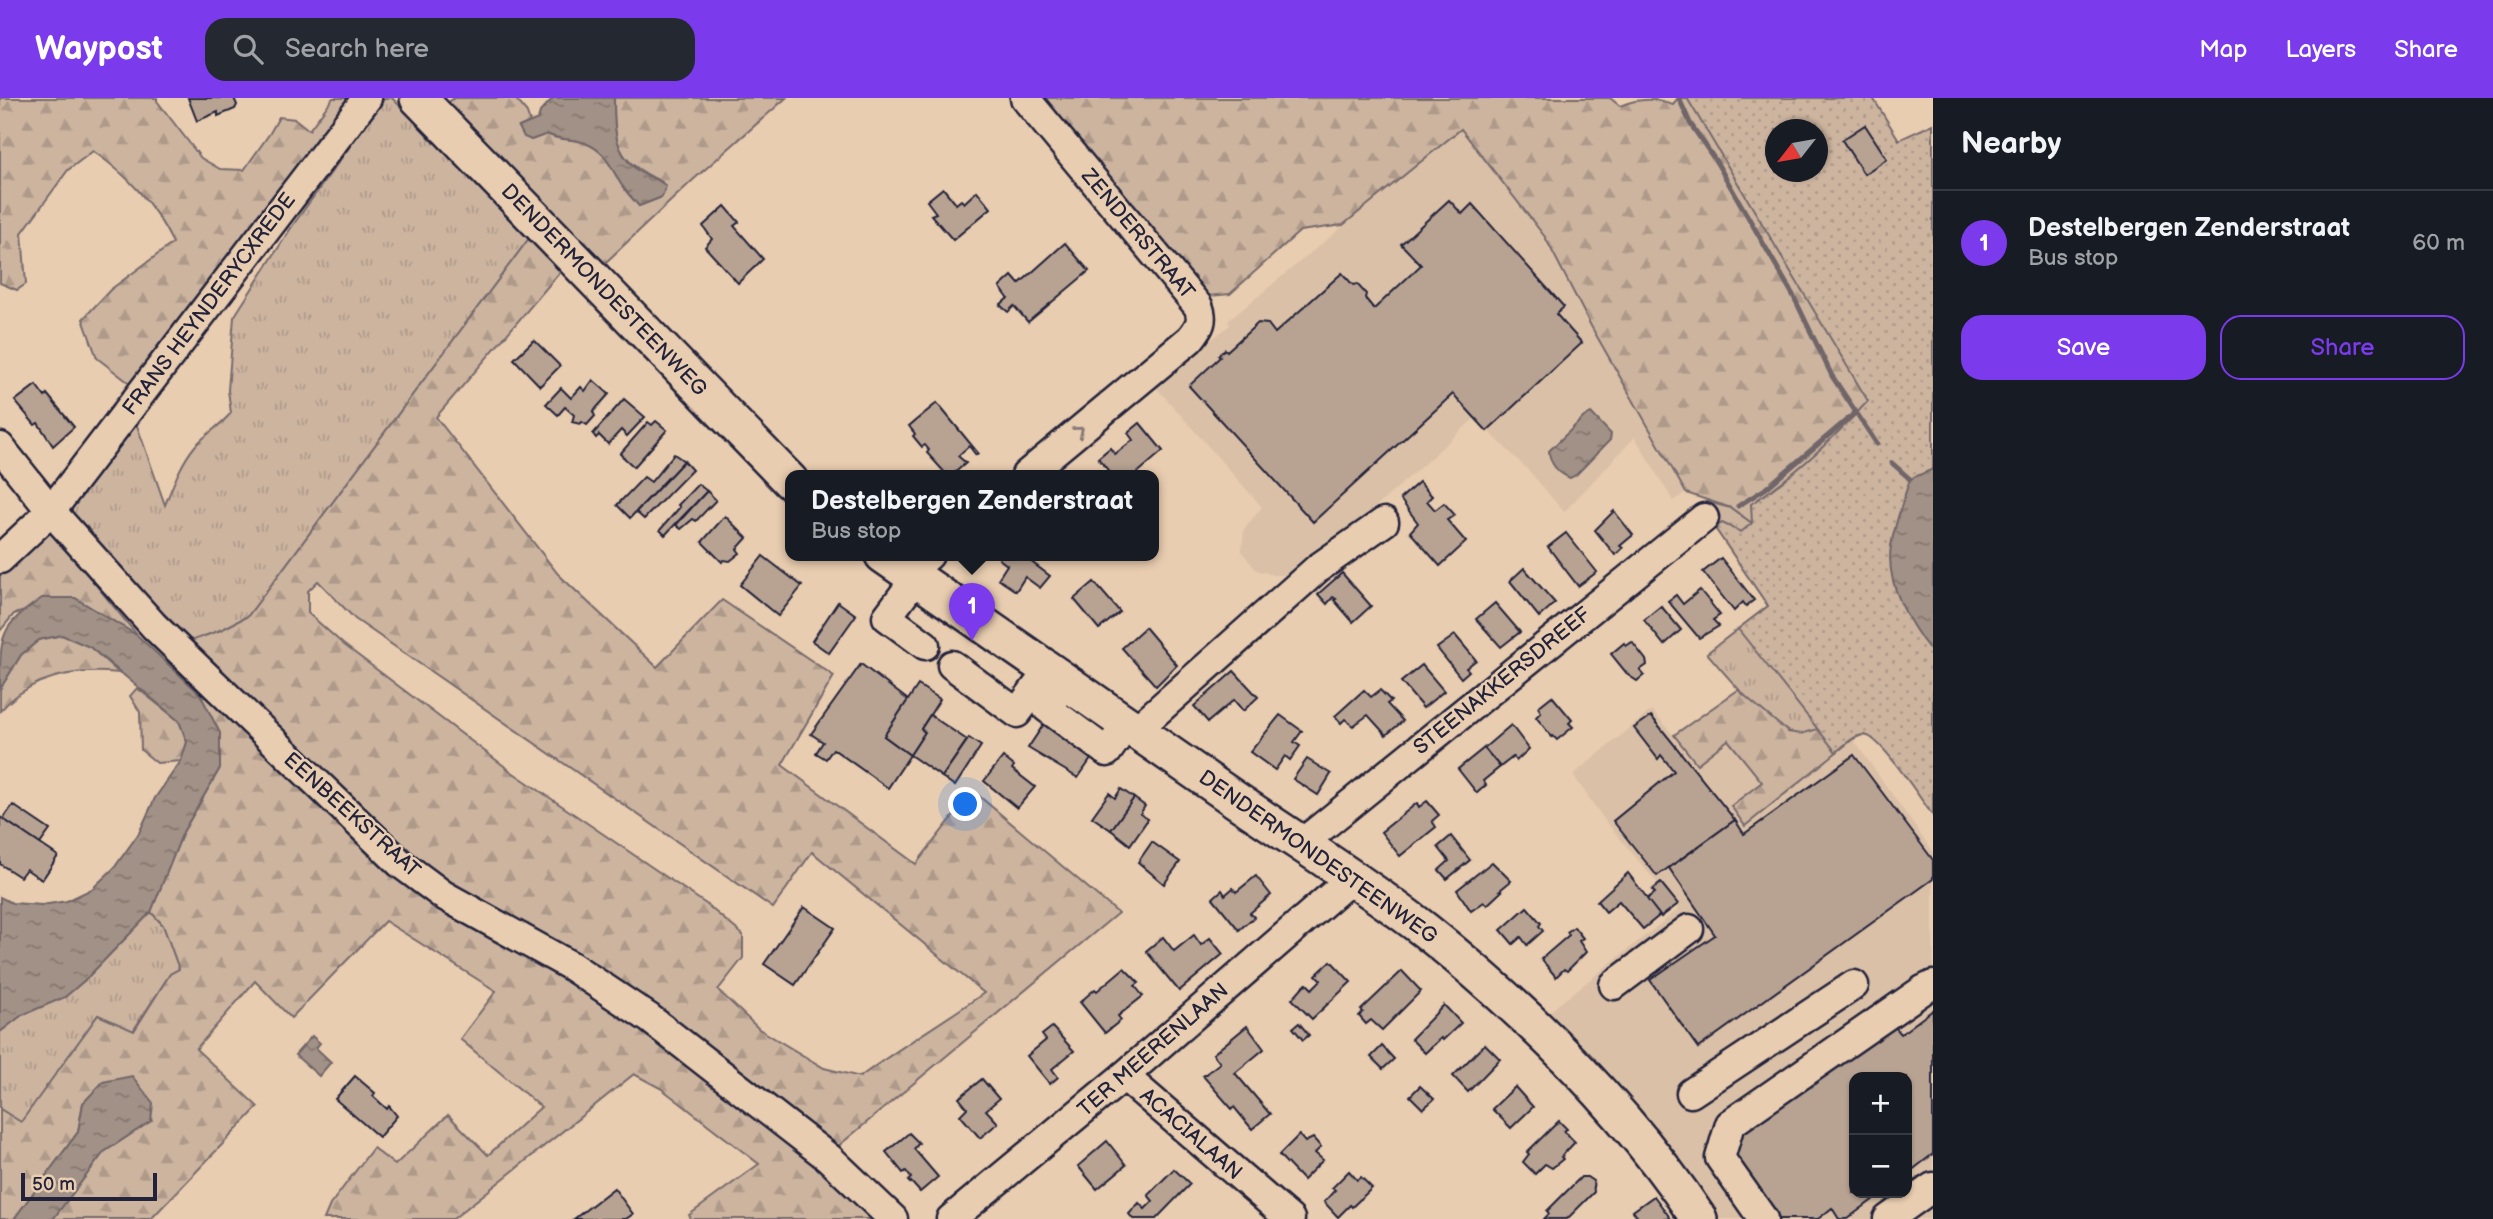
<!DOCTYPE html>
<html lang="en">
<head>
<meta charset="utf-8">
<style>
	body { margin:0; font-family:"Balsamiq Sans",sans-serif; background:#242831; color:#f1f3f6 }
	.controls { position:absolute; right:21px; bottom:21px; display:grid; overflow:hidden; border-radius:14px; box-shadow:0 2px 5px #0004 }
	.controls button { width:63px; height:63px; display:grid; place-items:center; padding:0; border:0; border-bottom:2px solid #363941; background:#171b24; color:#f1f3f6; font:35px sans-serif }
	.compass { position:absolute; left:1765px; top:21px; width:63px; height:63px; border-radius:50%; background:#171b24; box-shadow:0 2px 5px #0004; rotate:239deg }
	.scale { position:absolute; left:21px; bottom:18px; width:136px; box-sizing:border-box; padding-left:7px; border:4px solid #22223b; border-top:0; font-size:19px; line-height:24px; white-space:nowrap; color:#22223b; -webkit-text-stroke:5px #e9cdb0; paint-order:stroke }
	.you { position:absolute; left:966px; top:707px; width:24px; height:24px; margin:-18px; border:5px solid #fff; border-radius:50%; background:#1a73e8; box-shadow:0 0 0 10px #1a73e833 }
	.badge { display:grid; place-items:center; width:46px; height:46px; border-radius:50%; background:#7c3aed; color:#fff; font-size:23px; font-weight:700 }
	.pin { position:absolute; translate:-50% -58px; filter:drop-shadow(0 2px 4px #0008) }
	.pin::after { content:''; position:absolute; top:37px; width:24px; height:21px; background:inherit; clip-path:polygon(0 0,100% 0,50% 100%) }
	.popup { position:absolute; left:785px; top:372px; width:374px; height:91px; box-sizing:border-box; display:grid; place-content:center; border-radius:14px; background:#171b24; filter:drop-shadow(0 2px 5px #0005); font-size:23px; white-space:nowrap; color:#9ea1a6 }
	.popup b { font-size:26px; color:#f1f3f6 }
	.popup::after { content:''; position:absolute; left:50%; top:100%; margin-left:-14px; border:14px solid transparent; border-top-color:#171b24 }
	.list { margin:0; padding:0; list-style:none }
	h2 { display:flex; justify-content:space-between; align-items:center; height:91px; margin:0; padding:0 28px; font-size:30px }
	h2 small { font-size:23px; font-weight:400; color:#9ea1a6 }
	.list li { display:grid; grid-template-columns:46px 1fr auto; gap:21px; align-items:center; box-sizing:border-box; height:105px; padding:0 28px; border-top:2px solid #363941 }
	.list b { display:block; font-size:26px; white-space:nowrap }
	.list p { margin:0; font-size:23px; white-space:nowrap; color:#9ea1a6 }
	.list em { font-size:23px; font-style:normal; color:#9ea1a6 }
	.actions { display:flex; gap:14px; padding:21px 28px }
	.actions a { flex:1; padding:16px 0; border:2px solid #7c3aed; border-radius:21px; text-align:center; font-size:24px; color:#7c3aed }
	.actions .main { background:#7c3aed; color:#fff }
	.icon { flex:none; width:38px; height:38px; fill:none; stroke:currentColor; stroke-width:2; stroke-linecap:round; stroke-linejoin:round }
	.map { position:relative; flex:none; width:1933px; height:1121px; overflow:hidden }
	header { display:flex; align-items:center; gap:42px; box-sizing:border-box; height:98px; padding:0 35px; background:#7c3aed; color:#fff }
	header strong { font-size:33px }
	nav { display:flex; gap:38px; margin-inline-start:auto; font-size:24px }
	.search { width:490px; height:63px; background:#242831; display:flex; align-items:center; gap:18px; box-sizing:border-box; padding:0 24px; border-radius:21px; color:#9ea1a6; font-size:26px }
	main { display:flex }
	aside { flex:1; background:#171b24 }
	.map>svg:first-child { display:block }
</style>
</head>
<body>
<header>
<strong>Waypost</strong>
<div class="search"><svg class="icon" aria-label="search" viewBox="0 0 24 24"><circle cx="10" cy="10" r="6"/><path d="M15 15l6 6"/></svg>Search here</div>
<nav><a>Map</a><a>Layers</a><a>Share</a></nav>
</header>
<main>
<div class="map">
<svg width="1933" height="1121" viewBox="0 0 1933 1121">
	<defs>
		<pattern id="grass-tufts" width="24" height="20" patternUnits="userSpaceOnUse" patternTransform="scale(1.75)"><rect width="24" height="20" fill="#ccb49f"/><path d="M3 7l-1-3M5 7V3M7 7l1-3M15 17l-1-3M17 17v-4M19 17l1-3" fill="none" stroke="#af9a8a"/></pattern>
		<pattern id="forest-firs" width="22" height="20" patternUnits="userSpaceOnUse" patternTransform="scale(1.75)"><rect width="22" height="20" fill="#ccb49f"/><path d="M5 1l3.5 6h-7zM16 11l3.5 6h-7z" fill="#af9a8a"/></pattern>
		<pattern id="garden-dots" width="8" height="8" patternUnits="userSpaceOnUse" patternTransform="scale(1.75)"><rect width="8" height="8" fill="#ccb49f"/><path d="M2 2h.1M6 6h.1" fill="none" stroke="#af9a8a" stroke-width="1.8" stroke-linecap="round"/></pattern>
		<pattern id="water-ripples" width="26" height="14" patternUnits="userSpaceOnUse" patternTransform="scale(1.75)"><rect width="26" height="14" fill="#a29186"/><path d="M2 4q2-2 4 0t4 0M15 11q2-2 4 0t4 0" fill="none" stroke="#84766f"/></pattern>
	</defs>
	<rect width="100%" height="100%" fill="#e9cdb0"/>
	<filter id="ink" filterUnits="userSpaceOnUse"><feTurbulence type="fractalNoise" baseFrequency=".0143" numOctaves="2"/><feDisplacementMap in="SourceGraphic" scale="14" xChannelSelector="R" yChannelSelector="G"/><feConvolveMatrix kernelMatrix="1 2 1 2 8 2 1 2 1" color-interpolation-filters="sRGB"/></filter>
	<g filter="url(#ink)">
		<g fill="#dac0a7" fill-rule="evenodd">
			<path d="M1461 31 1545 139 1591 228 1686 395 1673 403 1635 339 1564 414 1531 375 1475 320 1310 468 1290 477H1273L1256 472 1242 454 1244 431 1262 409 1154 287 1230 227 1228 223Z"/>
			<path d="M1652 612 1697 665 1728 642 1763 684 1731 708 1745 728 1853 641 1933 754V1121H1718L1672 1051 1622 991 1549 914 1679 811 1606 724 1573 677ZM1854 979H1907V1095H1854Z"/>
		</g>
		<g fill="url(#grass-tufts)" stroke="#776b6d" stroke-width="2">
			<path d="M385 0H392L530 139 248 518 221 532 188 544 63 414 134 319 165 407C173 387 181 365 195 348 206 336 220 328 231 315L228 292 234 219 293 127Z"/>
			<path d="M1707 404 1731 410 1752 425 1841 624C1828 628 1812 636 1799 636 1773 635 1724 575 1707 555L1768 508 1715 430Z"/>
			<path d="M151 814 163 827 179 871 170 876 133 933 98 917 21 1025 0 1011V934L22 917 65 899 86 881Z"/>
		</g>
		<g fill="url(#forest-firs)" stroke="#776b6d" stroke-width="2" fill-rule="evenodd">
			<path d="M0 0H157V3L201 60 220 71 244 72 270 35 279 19 295 21 309 32 333 0H351L137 291 97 260 83 221 110 192 173 145C153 105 130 79 93 53L68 72 22 135 26 186 17 192 0 185Z"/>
			<path d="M454 0H515L526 13 530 24 519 29 531 42 547 36C560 43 573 40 586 45 606 53 610 68 621 86 626 94 633 101 639 108L662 99V84C616 62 614 48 614 0H786L693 82 605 165 445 7Z"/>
			<path d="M1037 0H1610L1620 8C1638 0 1655 0 1673 6L1678 0H1734L1899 292 1752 425 1731 410 1686 395 1591 228 1545 139 1461 31 1343 127 1300 133 1230 196 1209 198 1189 182Z"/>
			<path d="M530 139 561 173 436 319 558 476 657 569 722 502 834 578 782 667 916 766 973 693 1118 815 836 1050 878 1121H691L689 1117 759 1066 662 991 634 976 453 1121H324L330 1107 373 1050 395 1067 448 1017 488 1057 541 1009 460 941 496 893 385 823 291 920 255 883 196 951 258 1009 151 1121H53L104 1054 151 1023 83 1005 78 1034 14 1121H0V1011L21 1024 98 917 134 933 170 876 179 871 163 827 151 814 183 734 220 670 200 595 168 565 188 544 221 532 248 518ZM318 483 355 521 773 810 812 754 984 895C943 924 900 949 860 979L824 970 759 931 718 892 743 860V837L706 806 512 674 343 546 308 515V493Z"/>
			<path d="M50 431 138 538 75 500 14 516 0 533V470Z"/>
			<path d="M62 537 90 549 119 575C74 570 31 578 0 613V591L21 557 38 542Z"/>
			<path d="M137 590 179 623 187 644 181 663 157 665 141 652 140 614 130 598Z"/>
			<path d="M1738 592 1788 634 1801 636 1841 624 1869 638 1862 637 1853 641 1745 728 1731 708 1762 684 1728 642 1697 666 1674 637Z"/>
		</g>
		<path fill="url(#garden-dots)" stroke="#776b6d" stroke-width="2" fill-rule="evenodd" d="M1687 0H1873L1899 42 1933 26V718C1922 703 1881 639 1865 637 1854 636 1844 648 1836 654L1738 531 1768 508 1715 430 1722 425 1741 434 1752 425 1751 406C1794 378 1834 340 1868 303ZM1776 32H1818V74H1776Z"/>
		<g fill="url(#water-ripples)" stroke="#6f6568" stroke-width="2">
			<path d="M553 0H614C614 27 613 53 637 72 646 79 658 80 666 88L662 99 639 108C633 101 626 94 621 86 610 68 606 53 585 45 573 40 560 43 547 36L531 42 524 39 519 29 538 21 540 14Z"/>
			<path d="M1591 315 1611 336 1610 342 1576 377 1570 380C1558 375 1550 366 1549 353L1584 319Z"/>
			<path d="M1933 371V556C1910 527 1885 487 1891 448 1895 425 1903 403 1910 381Z"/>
			<path d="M42 500H75L138 538 200 596 220 635V670L183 734 151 814 86 881 65 899 22 917 0 934V799L12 805 42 807 67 803 92 791 114 770 139 735 155 700 181 663 187 644 179 623 90 549 62 537 39 542 21 557 0 591C0 535 0 529 42 500Z"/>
			<path d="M312 938 320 945 316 950 331 964 319 978 295 957Z"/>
			<path d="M132 978 153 1005 151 1023 104 1054 53 1121H14L78 1034 83 1005 103 984Z"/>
		</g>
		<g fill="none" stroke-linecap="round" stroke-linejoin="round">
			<g stroke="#6f6568" stroke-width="5">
				<path d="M1679 0 1690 25 1717 65 1793 197 1832 278 1877 346"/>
				<path d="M1892 365 1910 381"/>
				<path d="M1738 408 1765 391 1855 315"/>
			</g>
		</g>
		<g fill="#b8a393" stroke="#22223b" stroke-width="2">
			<path d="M188 0H234L237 7 235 11 218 18V14L197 23Z"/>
			<path d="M1865 27 1887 61 1864 76 1842 42Z"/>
			<path d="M943 90 956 106 961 102 964 105 977 93 991 110 953 142 931 117 936 115 927 103Z"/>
			<path d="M1449 102 1462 116 1472 106 1564 209 1556 216 1582 245 1487 333 1453 296 1313 424 1189 288 1220 259 1218 257 1225 251 1227 253 1258 225 1268 226 1275 235 1342 175 1353 187 1357 186 1366 196 1365 200 1374 211 1421 167 1401 146Z"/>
			<path d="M725 108 739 124 734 128 763 161 738 185 705 149 712 141 703 128Z"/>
			<path d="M1065 145 1089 173 1028 224 1014 208 1008 214 1000 207 1008 200 1000 189 1012 178 1019 186Z"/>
			<path d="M534 242 560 268 540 288 514 261Z"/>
			<path d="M593 282 609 296 593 314 595 318 587 327 582 324 580 326 572 324 574 317 565 309 558 317 546 306 561 290 571 300 581 289 585 293Z"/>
			<path d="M36 287 45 299 47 296 74 329 53 348 38 325 35 327 15 303Z"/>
			<path d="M624 301 645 319 627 338 621 332 608 346 599 337 596 340 593 336Z"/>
			<path d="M937 305 978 355 976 357 969 348 958 358 966 365 952 377H947L927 355 929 352 925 347 922 349 913 338 915 336 909 328Z"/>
			<path d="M656 323 667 332 634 369 620 356 648 324 652 327Z"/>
			<path d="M1140 325 1163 353 1135 377H1112L1098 360 1110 350 1115 356 1133 342 1128 335Z"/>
			<path d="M674 356 684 363 630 420 617 407 644 379 651 384Z"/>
			<path d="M684 363 692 372 644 421 636 414Z"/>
			<path d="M1419 384 1432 398 1427 403 1435 412 1444 405 1455 417 1447 422 1466 444 1440 468 1410 434 1418 425 1400 401Z"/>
			<path d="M698 386 707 393 665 437 660 432 680 409 678 407Z"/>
			<path d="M707 393 716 402 696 423 693 421 681 431 676 427Z"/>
			<path d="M1614 413 1633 437 1620 448 1623 450 1615 457 1595 432Z"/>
			<path d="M725 418 747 440 737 451 740 455 730 463 724 462 722 464 702 444Z"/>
			<path d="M1566 435 1597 474 1578 488 1548 449Z"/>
			<path d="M1001 457H1022L1050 478 1040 490 1025 479 1016 493 998 481 1007 467 999 461Z"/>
			<path d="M763 458 802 488 778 518 740 487Z"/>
			<path d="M1721 460 1754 502 1746 508 1743 504 1734 513 1703 474Z"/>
			<path d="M1524 470 1555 505 1539 519 1510 483Z"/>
			<path d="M1342 475 1371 508 1353 524 1334 502 1336 501 1333 499 1327 506 1318 496Z"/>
			<path d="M1094 484 1120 514 1099 531 1074 501Z"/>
			<path d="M1700 492 1720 517 1713 522 1719 528 1699 540 1668 503 1676 497 1683 506Z"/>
			<path d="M838 504 856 517 829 555 812 543Z"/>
			<path d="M1495 505 1520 534 1501 549 1476 521Z"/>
			<path d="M1661 508 1681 532 1664 547 1644 522Z"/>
			<path d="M1145 529 1177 567 1156 588 1122 550Z"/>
			<path d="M1455 537 1476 562 1466 570 1469 573 1461 580 1437 550Z"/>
			<path d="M1632 544 1646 562 1647 567 1640 572 1644 577 1637 583 1628 577 1611 556 1624 545 1626 548Z"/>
			<path d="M861 566 908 602 884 638 910 657 888 690 833 651 826 661 816 655 823 644 811 636Z"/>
			<path d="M1422 567 1444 593 1423 610 1401 584Z"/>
			<path d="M1234 573 1258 599 1243 613 1234 602 1208 624 1194 608Z"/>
			<path d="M918 587 940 601 921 631 925 634 910 657 884 638Z"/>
			<path d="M1364 592 1371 599 1380 592 1391 603 1387 606 1403 623 1386 637 1368 617 1353 628 1345 621 1341 625 1335 618Z"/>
			<path d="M1552 598 1572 622 1569 625 1573 629 1557 642 1553 638 1552 639 1536 619 1541 614 1538 609Z"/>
			<path d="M930 617 967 642 942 679 910 657 925 634 921 631Z"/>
			<path d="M1280 617 1302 633 1294 644 1300 648 1290 662 1285 658 1275 672 1250 654Z"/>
			<path d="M1651 618 1735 722 1657 778 1613 723 1674 673 1661 657 1658 661 1634 630Z"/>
			<path d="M1044 626 1093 658 1078 680 1028 650Z"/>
			<path d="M1511 627 1529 651 1516 663 1513 659 1500 669 1484 650Z"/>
			<path d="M969 640 981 648 955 688 942 679Z"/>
			<path d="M1484 650 1500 669 1483 683 1486 687 1477 695 1458 671Z"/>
			<path d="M1854 657 1933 762V781L1698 950 1650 882 1715 837 1669 770 1735 722 1744 736Z"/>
			<path d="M1003 659 1014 668 1012 671 1035 689 1017 710 984 683Z"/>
			<path d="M1307 661 1331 676 1318 697 1293 681Z"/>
			<path d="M1121 691 1134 700 1111 732 1092 719 1109 695 1115 700Z"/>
			<path d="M1134 700 1145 708 1140 716 1148 721 1130 747 1111 732Z"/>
			<path d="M1427 703 1439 717 1432 723 1436 729 1400 758 1381 734 1417 705 1419 709Z"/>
			<path d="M13 707 50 732 40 746 3 721Z"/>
			<path d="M0 719 58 758 42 782 26 771 20 779 0 766Z"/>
			<path d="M1451 738 1470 762 1447 781 1439 772 1449 763 1438 749Z"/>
			<path d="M1152 744 1180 764 1164 786 1138 764Z"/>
			<path d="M1492 764 1511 783 1500 792 1502 793 1487 807 1484 804 1471 813 1457 792Z"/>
			<path d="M1628 775 1660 817 1643 831 1619 803 1606 814 1597 803Z"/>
			<path d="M1256 778 1271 797 1250 815 1254 819 1239 832 1213 800 1222 792 1225 797 1233 790 1236 794Z"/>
			<path d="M1661 785 1678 806 1661 819 1647 801 1655 795 1652 792Z"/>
			<path d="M804 809 835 830 795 887 764 866Z"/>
			<path d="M1527 809 1541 825 1539 828 1543 833 1527 847 1521 839 1513 846 1501 832Z"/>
			<path d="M1574 829 1583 840 1579 843 1586 854 1567 873 1564 871 1556 879 1541 861 1569 837 1567 834Z"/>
			<path d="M1194 837 1201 847 1210 840 1223 856 1179 893 1146 853 1163 839 1174 853Z"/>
			<path d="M1331 863 1351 884 1312 921 1292 901 1304 887 1307 886 1312 891 1321 882 1316 877Z"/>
			<path d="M1124 870 1139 885 1135 888 1143 898 1118 918 1121 922 1105 935 1080 904 1095 891 1097 893Z"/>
			<path d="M1402 873 1421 893 1382 932 1371 922 1366 926 1359 918 1363 914 1361 912Z"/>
			<path d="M1444 907 1461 925 1443 942 1441 940 1425 955 1411 941Z"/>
			<path d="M1933 912V1056L1907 1076V979H1854V1095H1882L1847 1121H1839L1832 1110 1818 1121H1772L1734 1069 1742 1032 1890 923 1901 936Z"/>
			<path d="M1299 925 1309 937 1303 942 1293 930Z"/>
			<path d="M1247 928 1264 951 1235 975 1270 1016 1252 1031 1234 1009 1232 1011 1203 978 1220 965 1213 956Z"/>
			<path d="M1052 929 1074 953 1052 971 1058 979 1050 986 1027 958 1046 942 1042 937Z"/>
			<path d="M1485 946 1500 961 1468 994 1453 978Z"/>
			<path d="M1382 948 1394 961 1383 971 1371 959Z"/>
			<path d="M355 978 375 995 373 998 387 1011 389 1008 397 1018 379 1039 335 1001Z"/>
			<path d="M982 981 999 1001 986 1012 998 1025 980 1040 960 1017 967 1010 959 1000Z"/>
			<path d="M1420 988 1434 1001 1423 1011 1410 998Z"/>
			<path d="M1515 989 1533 1009 1511 1030 1492 1011Z"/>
			<path d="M1559 1023 1567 1031 1564 1033 1575 1044 1561 1059 1563 1061 1552 1070 1545 1066 1535 1076 1523 1064 1529 1056 1527 1054Z"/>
			<path d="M909 1035 919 1045 914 1051 938 1079 920 1094 911 1084 910 1085 908 1083 911 1080 906 1073 903 1075 886 1054Z"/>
			<path d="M1299 1037 1305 1044 1313 1040 1321 1049 1315 1055 1323 1062 1303 1082 1279 1057Z"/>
			<path d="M1107 1043 1126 1067 1097 1091 1078 1068Z"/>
			<path d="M1174 1071 1190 1086 1156 1121H1133L1129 1116 1139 1105 1145 1111 1153 1103 1148 1097Z"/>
			<path d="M1349 1073 1357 1082 1361 1079 1372 1090 1352 1109 1350 1107 1338 1119 1324 1104 1335 1092 1332 1090Z"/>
			<path d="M1581 1079H1587L1593 1083 1594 1094 1567 1121H1544L1549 1116 1547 1113Z"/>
			<path d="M614 1090 633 1116 626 1121H574Z"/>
			<path d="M1654 1098 1671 1121H1639L1633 1113Z"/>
		</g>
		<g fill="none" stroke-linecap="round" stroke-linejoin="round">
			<defs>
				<g id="minor">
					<path d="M1025 0 1198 208C1204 222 1200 229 1190 241L1026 377"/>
					<path d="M0 349 51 413 154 528 400 765 443 797 571 868 649 920 829 1060 893 1121"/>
					<path d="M0 461 51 413 367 0"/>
					<path d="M908 475 929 457"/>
					<path d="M916 480 887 519 925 547"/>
					<path d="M952 567 1017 615 1049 572"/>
					<path d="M1067 584 1047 610 1107 654 1127 626"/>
					<path d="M1136 632 1318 470 1384 424"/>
					<path d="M1301 746 1704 420"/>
					<path d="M1614 887 1689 831"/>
					<path d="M1124 978 1290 1121"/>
					<path d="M1691 995 1854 887"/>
					<path d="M951 1121 1124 978 1352 780"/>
					<path d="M1763 1121 1720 1060 1730 1026 1923 892 1933 887"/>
					<path d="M1888 1121 1933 1089"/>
				</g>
				<g id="major">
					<path d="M418 0 790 383"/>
					<path d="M883 457C1000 538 1117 619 1233 700 1297 744 1364 785 1426 833 1530 916 1625 1010 1699 1121"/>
				</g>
			</defs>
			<use href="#minor" stroke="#22223b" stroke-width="33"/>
			<use href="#major" stroke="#22223b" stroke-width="40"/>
			<use href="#minor" stroke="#e9cdb0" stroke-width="28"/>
			<use href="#major" stroke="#e9cdb0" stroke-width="35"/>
		</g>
		<defs><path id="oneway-chevron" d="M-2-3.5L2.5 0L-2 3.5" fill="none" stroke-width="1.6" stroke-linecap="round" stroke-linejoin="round" transform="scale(1.75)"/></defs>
		<use stroke="#867876" href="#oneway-chevron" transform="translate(1079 333) rotate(-40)"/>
	</g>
	<g text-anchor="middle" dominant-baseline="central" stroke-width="5" stroke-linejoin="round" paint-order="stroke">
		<g font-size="21" fill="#22223b" stroke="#e9cdb0">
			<text transform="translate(1138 136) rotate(50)">ZENDERSTRAAT</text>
			<text transform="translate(604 192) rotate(46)">DENDERMONDESTEENWEG</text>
			<text transform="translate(209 206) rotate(-53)">FRANS HEYNDERYCXREDE</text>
			<text transform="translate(1502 583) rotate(-39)">STEENAKKERSDREEF</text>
			<text transform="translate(352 717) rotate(42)">EENBEEKSTRAAT</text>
			<text transform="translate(1318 759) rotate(35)">DENDERMONDESTEENWEG</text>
			<text transform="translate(1153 952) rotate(-41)">TER MEERENLAAN</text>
			<text transform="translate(1191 1036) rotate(41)">ACACIALAAN</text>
		</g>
	</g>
</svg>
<div class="controls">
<button>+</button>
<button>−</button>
</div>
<svg class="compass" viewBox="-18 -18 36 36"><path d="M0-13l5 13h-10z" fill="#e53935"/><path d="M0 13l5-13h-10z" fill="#9ea1a6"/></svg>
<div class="scale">50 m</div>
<div class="you"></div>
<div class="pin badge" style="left:972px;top:543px">1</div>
<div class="popup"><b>Destelbergen Zenderstraat</b>Bus stop</div>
</div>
<aside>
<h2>Nearby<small></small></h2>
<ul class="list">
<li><span class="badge">1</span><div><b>Destelbergen Zenderstraat</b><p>Bus stop</p></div><em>60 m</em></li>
</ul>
<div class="actions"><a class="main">Save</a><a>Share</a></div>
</aside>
</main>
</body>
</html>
